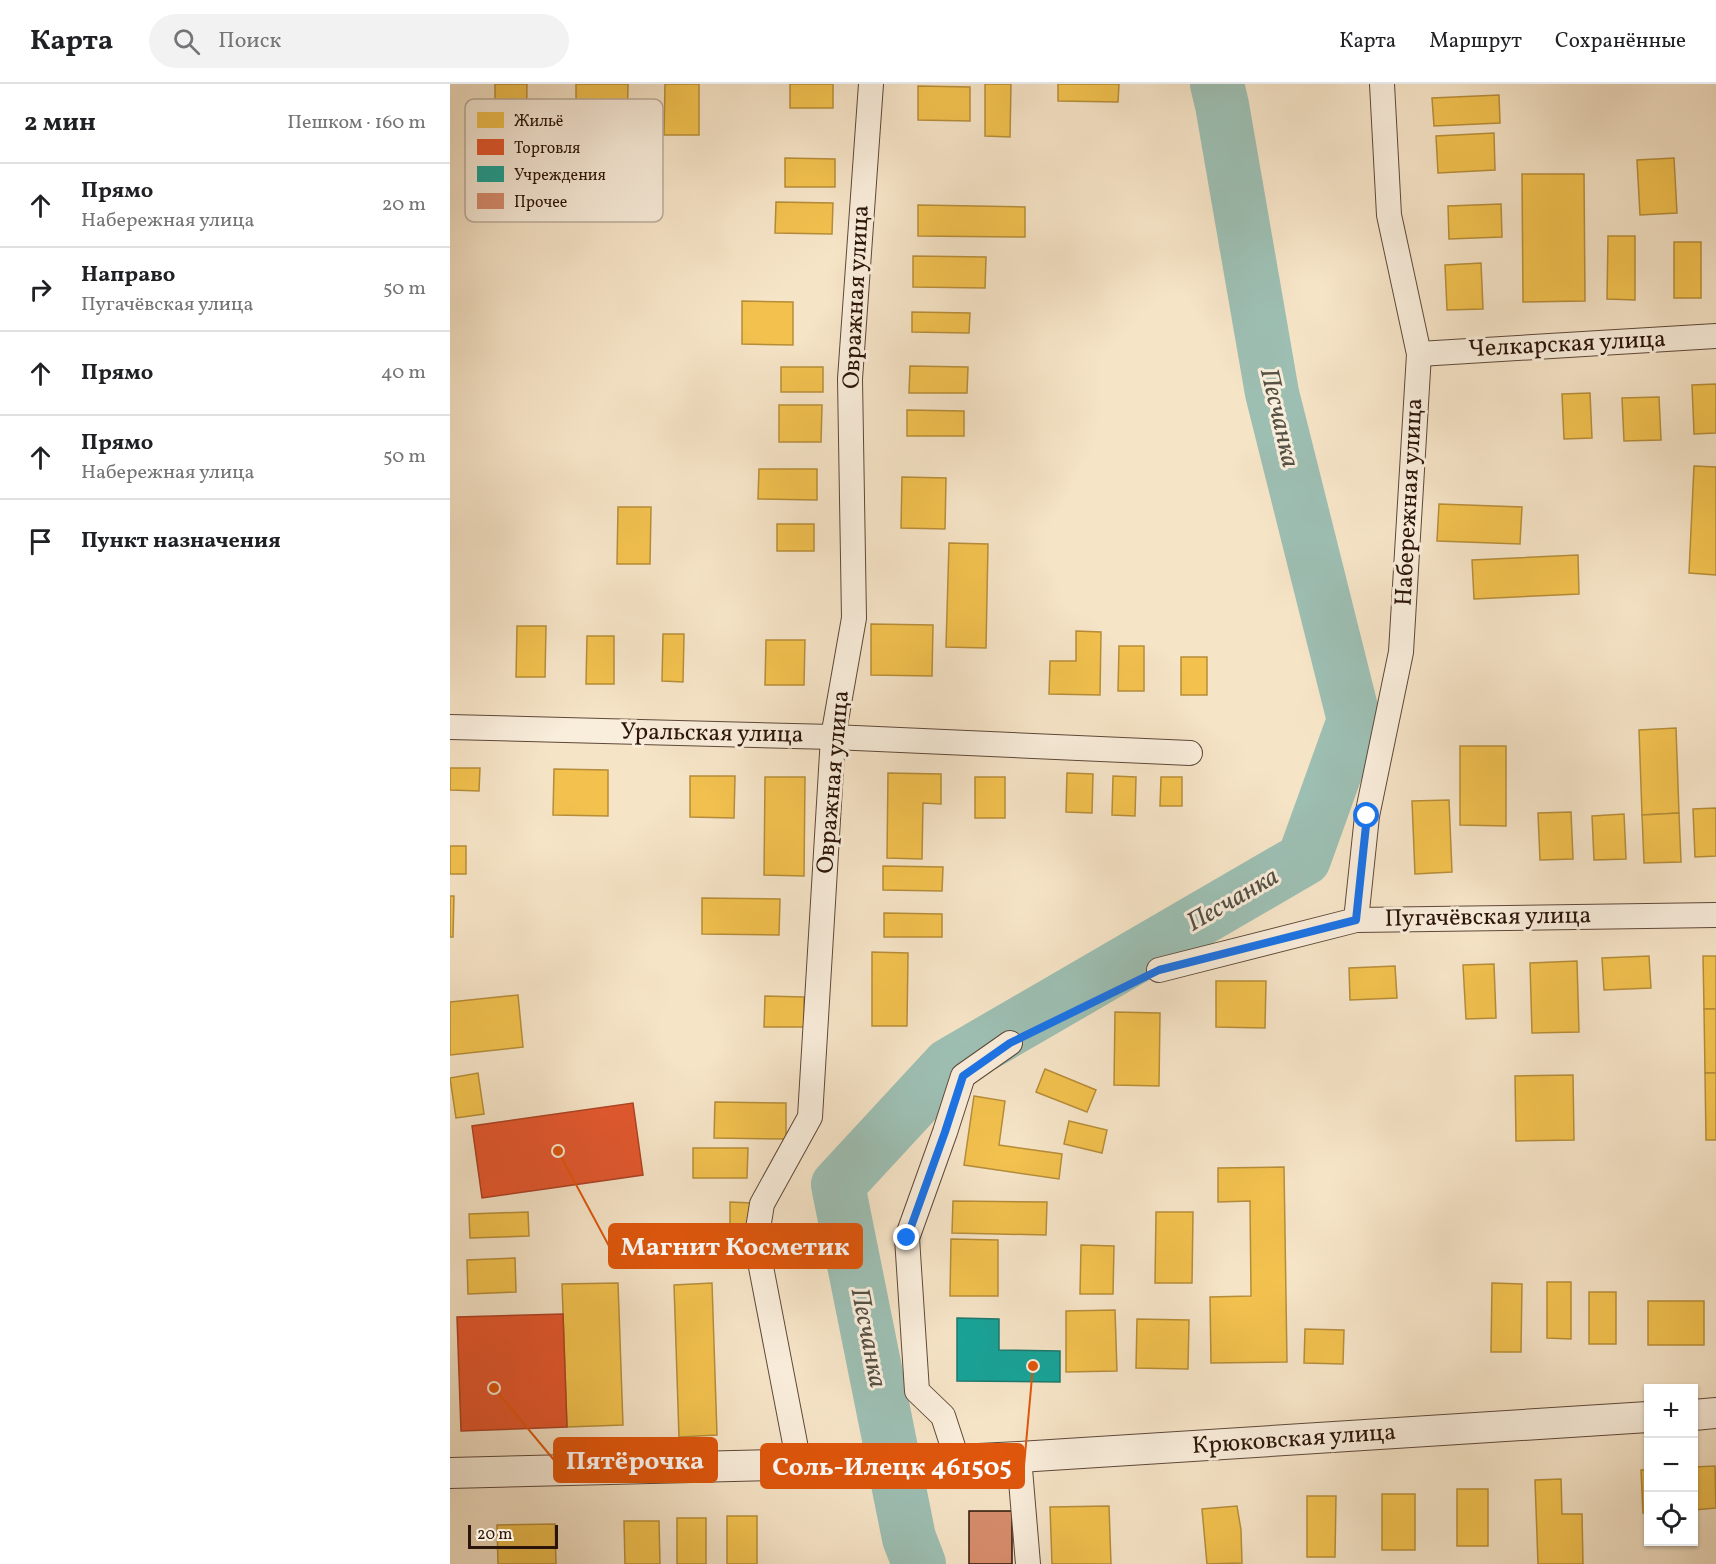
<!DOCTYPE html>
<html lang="ru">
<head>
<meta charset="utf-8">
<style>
	body { margin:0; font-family:Vollkorn,serif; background:#f2f2f2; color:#202124 }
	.controls { position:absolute; right:18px; bottom:18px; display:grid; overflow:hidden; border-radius:0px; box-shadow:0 2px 4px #0004 }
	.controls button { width:54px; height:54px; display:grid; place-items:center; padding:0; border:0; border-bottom:2px solid #e0e0e0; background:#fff; color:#202124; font:30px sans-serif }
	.scale { position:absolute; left:18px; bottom:15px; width:90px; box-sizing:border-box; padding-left:6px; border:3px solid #2b1409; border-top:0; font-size:16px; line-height:21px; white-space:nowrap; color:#2b1409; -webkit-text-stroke:4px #f9eddb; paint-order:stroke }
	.stop { position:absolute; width:18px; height:18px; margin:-14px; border:4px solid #1a73e8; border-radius:50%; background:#fff }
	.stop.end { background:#1a73e8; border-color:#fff; box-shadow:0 2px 6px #0008 }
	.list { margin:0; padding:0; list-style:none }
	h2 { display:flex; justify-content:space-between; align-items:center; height:78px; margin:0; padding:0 24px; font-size:26px }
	h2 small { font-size:20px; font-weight:400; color:#757577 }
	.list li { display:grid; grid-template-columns:39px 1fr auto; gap:18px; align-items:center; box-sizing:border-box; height:84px; padding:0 24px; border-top:2px solid #e0e0e0 }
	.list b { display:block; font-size:22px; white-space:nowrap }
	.list p { margin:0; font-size:20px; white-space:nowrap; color:#757577 }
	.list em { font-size:20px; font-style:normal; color:#757577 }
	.icon { flex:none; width:33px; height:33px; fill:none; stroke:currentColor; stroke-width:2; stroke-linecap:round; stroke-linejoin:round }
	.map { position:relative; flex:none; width:1266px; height:1480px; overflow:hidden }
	header { display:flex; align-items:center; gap:36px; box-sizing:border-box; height:84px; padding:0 30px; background:#fff; border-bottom:2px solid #e0e0e0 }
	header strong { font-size:28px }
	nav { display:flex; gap:33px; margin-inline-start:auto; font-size:21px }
	.search { width:420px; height:54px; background:#f2f2f2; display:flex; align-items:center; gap:15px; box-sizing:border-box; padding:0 21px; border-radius:33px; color:#757577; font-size:22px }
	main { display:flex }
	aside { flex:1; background:#fff }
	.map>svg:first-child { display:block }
</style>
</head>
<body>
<header>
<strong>Карта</strong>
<div class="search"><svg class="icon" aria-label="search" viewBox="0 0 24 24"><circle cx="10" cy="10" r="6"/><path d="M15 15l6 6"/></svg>Поиск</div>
<nav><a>Карта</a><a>Маршрут</a><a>Сохранённые</a></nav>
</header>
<main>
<aside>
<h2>2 мин<small>Пешком · 160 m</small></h2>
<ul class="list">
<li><svg class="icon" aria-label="ahead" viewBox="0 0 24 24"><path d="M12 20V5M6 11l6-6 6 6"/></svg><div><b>Прямо</b><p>Набережная улица</p></div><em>20 m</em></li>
<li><svg class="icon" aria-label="right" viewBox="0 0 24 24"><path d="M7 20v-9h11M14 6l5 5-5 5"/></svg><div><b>Направо</b><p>Пугачёвская улица</p></div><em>50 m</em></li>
<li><svg class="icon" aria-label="ahead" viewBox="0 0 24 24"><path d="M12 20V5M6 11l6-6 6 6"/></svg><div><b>Прямо</b></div><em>40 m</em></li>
<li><svg class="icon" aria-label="ahead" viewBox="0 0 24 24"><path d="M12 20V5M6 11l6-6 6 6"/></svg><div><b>Прямо</b><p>Набережная улица</p></div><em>50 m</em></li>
<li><svg class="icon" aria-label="arrive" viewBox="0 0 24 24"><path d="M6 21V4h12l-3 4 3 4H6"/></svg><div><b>Пункт назначения</b></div></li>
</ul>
</aside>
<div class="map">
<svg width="1266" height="1480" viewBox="0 0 1266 1480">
	<rect width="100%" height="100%" fill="#f6e4c7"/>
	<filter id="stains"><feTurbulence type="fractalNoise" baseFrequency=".00333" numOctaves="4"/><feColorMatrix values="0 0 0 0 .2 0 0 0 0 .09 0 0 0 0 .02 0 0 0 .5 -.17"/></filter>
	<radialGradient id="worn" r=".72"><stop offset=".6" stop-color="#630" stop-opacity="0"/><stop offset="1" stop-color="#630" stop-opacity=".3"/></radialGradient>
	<g fill="#f2c14e" stroke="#b68d39" stroke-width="1.5">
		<path d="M45 0H77L76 56 45 55Z"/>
		<path d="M126 0H178L177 49 126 48Z"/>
		<path d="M215 0H249V51H214Z"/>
		<rect x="340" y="0" width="43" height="24"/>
		<path d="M535 0H561L560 53 535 52Z"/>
		<path d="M608 0H669L668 18 608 17Z"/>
		<path d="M468 2 520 3V37L468 36Z"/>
		<path d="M1049 11 1050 39 984 42 982 14Z"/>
		<path d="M1044 49 1045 86 988 89 986 52Z"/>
		<path d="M335 74 385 75V103H335Z"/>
		<path d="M1224 74 1227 129 1190 131 1187 76Z"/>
		<path d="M1072 90H1134L1135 217 1073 218Z"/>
		<path d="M326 118 383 119 382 150 325 149Z"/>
		<path d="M1051 120 1052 153 999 155 998 122Z"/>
		<path d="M468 121 575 123V153L468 152Z"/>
		<path d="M1158 152H1185V216L1157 215Z"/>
		<rect x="1224" y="158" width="27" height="56"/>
		<path d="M463 172 536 173 535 204 463 203Z"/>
		<path d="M1031 179 1033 225 997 226 995 181Z"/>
		<path d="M292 217 343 218V261L292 260Z"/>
		<path d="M462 228 520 229 519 249 462 248Z"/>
		<path d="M460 282 518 283 517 309H459Z"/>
		<rect x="331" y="283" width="42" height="25"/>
		<path d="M1266 300V349L1244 350 1242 301Z"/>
		<path d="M1140 309 1142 354 1114 355 1112 310Z"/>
		<path d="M1209 313 1211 356 1174 357 1172 314Z"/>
		<path d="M329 321H372L371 358H329Z"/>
		<path d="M457 326 514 327V352H457Z"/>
		<path d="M1244 382 1266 383V491L1239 489Z"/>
		<path d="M309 385H367V416L308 415Z"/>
		<path d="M452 393 496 394 495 445 451 444Z"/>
		<path d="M989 420 1072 423 1070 460 987 457Z"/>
		<path d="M168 423H201L200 480H167Z"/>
		<rect x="327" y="440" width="37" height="27"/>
		<path d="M499 459 538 460 536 564 496 563Z"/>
		<path d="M1128 471 1129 510 1024 515 1022 476Z"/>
		<path d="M421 540 483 541 482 592 421 591Z"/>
		<path d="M67 542H96L95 593H66Z"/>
		<path d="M626 547 651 548 650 611 599 610 600 577H626Z"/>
		<path d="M213 550H234L233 598 212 597Z"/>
		<path d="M137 552H164V600H136Z"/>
		<path d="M316 556H355L354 601H315Z"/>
		<path d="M669 562H694V607H668Z"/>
		<rect x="731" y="573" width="26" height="38"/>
		<path d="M1226 644 1229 729 1192 731 1189 646Z"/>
		<path d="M1010 662H1056V742L1010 741Z"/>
		<path d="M0 684H30L29 707 0 706Z"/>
		<path d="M104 685 158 686V732L103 731Z"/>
		<path d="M438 689 491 690V720L473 719 472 775 437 774Z"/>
		<path d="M617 689 643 690 642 729 616 728Z"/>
		<path d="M240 692H285L284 734 240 733Z"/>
		<path d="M663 692 686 693 685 732 662 731Z"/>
		<path d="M315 693H355L354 792 314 791Z"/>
		<rect x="525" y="693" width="30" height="41"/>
		<path d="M711 693H732V722H710Z"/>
		<path d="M999 716 1002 788 965 790 962 717Z"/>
		<path d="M1266 724V772L1245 773 1243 725Z"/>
		<path d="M1121 728 1123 775 1090 776 1088 729Z"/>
		<path d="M1229 729 1231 778 1194 779 1192 731Z"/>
		<path d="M1174 730 1176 775 1144 776 1142 732Z"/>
		<rect x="0" y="762" width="16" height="28"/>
		<path d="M433 782 493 783 492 807 433 806Z"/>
		<path d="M0 812H4L3 853H0Z"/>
		<path d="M252 814 330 815 329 851 252 850Z"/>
		<path d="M434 829 492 830V853H434Z"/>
		<path d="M422 868 458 869 457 942H422Z"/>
		<path d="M1199 872 1201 904 1154 906 1152 874Z"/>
		<path d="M1253 872H1266V925H1254Z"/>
		<path d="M1127 877 1129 948 1082 949 1080 879Z"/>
		<path d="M1044 880 1046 934 1016 935 1013 881Z"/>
		<path d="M945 882 947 914 900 916 899 884Z"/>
		<path d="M766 897H816L815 944 766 943Z"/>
		<path d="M68 911 73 963 0 971V918Z"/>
		<path d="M315 912 354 913V943H314Z"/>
		<path d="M1254 925H1266V989H1255Z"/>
		<path d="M665 928 710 929 709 1002 664 1001Z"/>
		<path d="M595 985 646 1006 637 1028 586 1008Z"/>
		<path d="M28 989 34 1030 6 1034 0 994Z"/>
		<path d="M1255 989H1266V1056H1256Z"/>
		<path d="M1123 991 1124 1056 1066 1057 1065 992Z"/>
		<path d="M524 1012 555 1017 549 1061 612 1070 609 1095 514 1081Z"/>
		<path d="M265 1018 336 1019V1055L264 1054Z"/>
		<path d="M619 1037 657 1046 652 1069 614 1060Z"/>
		<path d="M243 1064H298L297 1094H243Z"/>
		<path d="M834 1083 837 1278 761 1279 760 1213 801 1212 800 1117 768 1118V1084Z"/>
		<path d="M503 1117 597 1118 596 1151 502 1149Z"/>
		<path d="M280 1118 302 1119 301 1167H280Z"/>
		<path d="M78 1128 79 1152 20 1154 19 1130Z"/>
		<path d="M706 1128H743L742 1199H705Z"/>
		<path d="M501 1155 548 1156V1212H500Z"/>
		<path d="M631 1161 664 1162 663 1210H630Z"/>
		<path d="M65 1174 66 1208 18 1210 17 1176Z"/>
		<path d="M1097 1198H1121V1255L1097 1254Z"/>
		<path d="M168 1199 173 1341 117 1343 112 1200Z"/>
		<path d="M262 1199 267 1351 229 1353 224 1201Z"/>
		<path d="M1042 1199 1072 1200 1071 1268H1041Z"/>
		<rect x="1139" y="1208" width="27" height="52"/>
		<rect x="1198" y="1217" width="56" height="44"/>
		<path d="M665 1226 667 1287 616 1288V1227Z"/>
		<path d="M687 1235 739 1236 738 1285 686 1284Z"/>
		<path d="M855 1245 894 1246 893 1280 854 1279Z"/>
		<path d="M1265 1382 1266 1424 1244 1426V1383Z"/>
		<path d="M1191 1386H1198V1429H1193Z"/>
		<path d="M1111 1395 1112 1430H1132L1133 1480H1088L1085 1396Z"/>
		<rect x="1007" y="1405" width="31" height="57"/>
		<rect x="932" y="1410" width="33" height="56"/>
		<path d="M857 1412H886L885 1473H857Z"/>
		<path d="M659 1422 661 1480H602L600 1423Z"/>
		<path d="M787 1422 791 1446 792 1479 757 1480 752 1425Z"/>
		<rect x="277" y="1432" width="30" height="48"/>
		<rect x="227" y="1434" width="29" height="46"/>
		<path d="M174 1437H209L210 1480H175Z"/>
		<path d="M105 1440 106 1480H48L47 1441Z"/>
	</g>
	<g fill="#e4572e" stroke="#ac4323" stroke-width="1.5">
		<path d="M183 1019 193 1091 32 1114 22 1042Z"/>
		<path d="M113 1230 117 1343 11 1347 7 1233Z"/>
	</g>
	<path fill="#17a398" stroke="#1d786d" stroke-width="1.5" d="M507 1234 549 1235V1266L610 1267V1298L507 1297Z"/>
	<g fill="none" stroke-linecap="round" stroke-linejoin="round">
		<path stroke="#9dbfb3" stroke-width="54" d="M469 1480 459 1454 388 1101 499 981 854 775 904 636 822 309 772 21 767 0"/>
	</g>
	<rect fill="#d78d6d" stroke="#2b1409" stroke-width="1.5" x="519" y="1427" width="43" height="53"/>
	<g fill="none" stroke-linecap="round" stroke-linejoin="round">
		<defs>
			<g id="minor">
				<path d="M969 270 1266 252"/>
				<path d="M0 643 383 653 740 669"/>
				<path d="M906 836 917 732 951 568 969 270 939 131 932 0"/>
				<path d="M709 886 906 836 1266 831"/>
				<path d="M569 1373 578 1480"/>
				<path d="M507 1375 493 1332 467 1307 457 1154 495 1048 513 992 560 959"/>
				<path d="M349 1380 306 1157 312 1120 360 1033 383 653 404 534 400 295 421 0"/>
			</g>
			<g id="tertiary">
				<path d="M1244 1331 1266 1329"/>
				<path d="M0 1389 489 1377 569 1373 1198 1333"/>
			</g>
		</defs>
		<use href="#minor" stroke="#5e4838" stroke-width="26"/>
		<use href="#tertiary" stroke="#5e4838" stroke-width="32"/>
		<path stroke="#2b1409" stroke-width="4" stroke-dasharray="1.5 3" stroke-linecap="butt" d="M582 948 686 897"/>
		<use href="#minor" stroke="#f9eddb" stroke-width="24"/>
		<use href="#tertiary" stroke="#f9eddb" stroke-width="30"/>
	</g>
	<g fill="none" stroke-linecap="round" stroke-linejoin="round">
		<path stroke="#1a73e8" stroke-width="8" d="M457 1154 495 1048 513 992 560 959 709 886 906 836 917 732"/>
	</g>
	<g text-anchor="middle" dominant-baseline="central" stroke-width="6" stroke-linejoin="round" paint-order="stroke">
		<g font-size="24" fill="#2b1409" stroke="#f9eddb">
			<text transform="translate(407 213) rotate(-87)">Овражная улица</text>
			<text transform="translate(1117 261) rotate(-3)">Челкарская улица</text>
			<text transform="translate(960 418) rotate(-87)">Набережная улица</text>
			<text transform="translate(262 650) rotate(1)">Уральская улица</text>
			<text transform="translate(384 698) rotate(-85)">Овражная улица</text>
			<text transform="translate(1038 834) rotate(-1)">Пугачёвская улица</text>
			<text transform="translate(844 1356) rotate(-4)">Крюковская улица</text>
		</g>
		<g font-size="26" font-style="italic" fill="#535044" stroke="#f9eddb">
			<text transform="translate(829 334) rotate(77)">Песчанка</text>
			<text transform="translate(783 816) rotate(-30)">Песчанка</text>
			<text transform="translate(418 1254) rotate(79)">Песчанка</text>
		</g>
	</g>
	<rect x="15" y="15" width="198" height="123" rx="9" fill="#f9eddb" stroke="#bbac9c" stroke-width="1.5"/>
	<rect x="27" y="28" width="27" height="16" fill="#f2c14e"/>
	<rect x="27" y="55" width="27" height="16" fill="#e4572e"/>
	<rect x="27" y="82" width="27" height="16" fill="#17a398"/>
	<rect x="27" y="109" width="27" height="16" fill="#d78d6d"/>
	<g font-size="16" fill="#2b1409">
		<text x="64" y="42">Жильё</text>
		<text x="64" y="69">Торговля</text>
		<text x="64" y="96">Учреждения</text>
		<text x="64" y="123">Прочее</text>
	</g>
	<path fill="none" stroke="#df560c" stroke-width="2" d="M108 1067L159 1162M44 1304L104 1376M583 1282L574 1382"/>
	<g fill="#df560c" stroke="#f9eddb" stroke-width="2">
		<circle cx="108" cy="1067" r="6"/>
		<circle cx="44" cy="1304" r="6"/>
		<circle cx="583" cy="1282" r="6"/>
	</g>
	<g fill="#df560c" stroke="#df560c" stroke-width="2">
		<rect x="159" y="1140" width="253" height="44" rx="6"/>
		<rect x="104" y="1354" width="163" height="44" rx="6"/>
		<rect x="311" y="1360" width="263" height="44" rx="6"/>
	</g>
	<g font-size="26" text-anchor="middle" font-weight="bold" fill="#fff">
		<text x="285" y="1171">Магнит Косметик</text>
		<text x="185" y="1385">Пятёрочка</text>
		<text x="442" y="1391">Соль-Илецк 461505</text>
	</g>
	<rect width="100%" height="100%" filter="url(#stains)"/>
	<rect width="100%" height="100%" fill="url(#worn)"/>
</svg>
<div class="controls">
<button>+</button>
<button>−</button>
<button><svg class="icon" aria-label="locate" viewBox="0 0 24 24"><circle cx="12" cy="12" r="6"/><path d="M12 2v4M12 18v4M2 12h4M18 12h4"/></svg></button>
</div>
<div class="scale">20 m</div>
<div class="stop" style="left:917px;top:732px"></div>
<div class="stop end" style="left:457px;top:1154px"></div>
</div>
</main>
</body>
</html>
